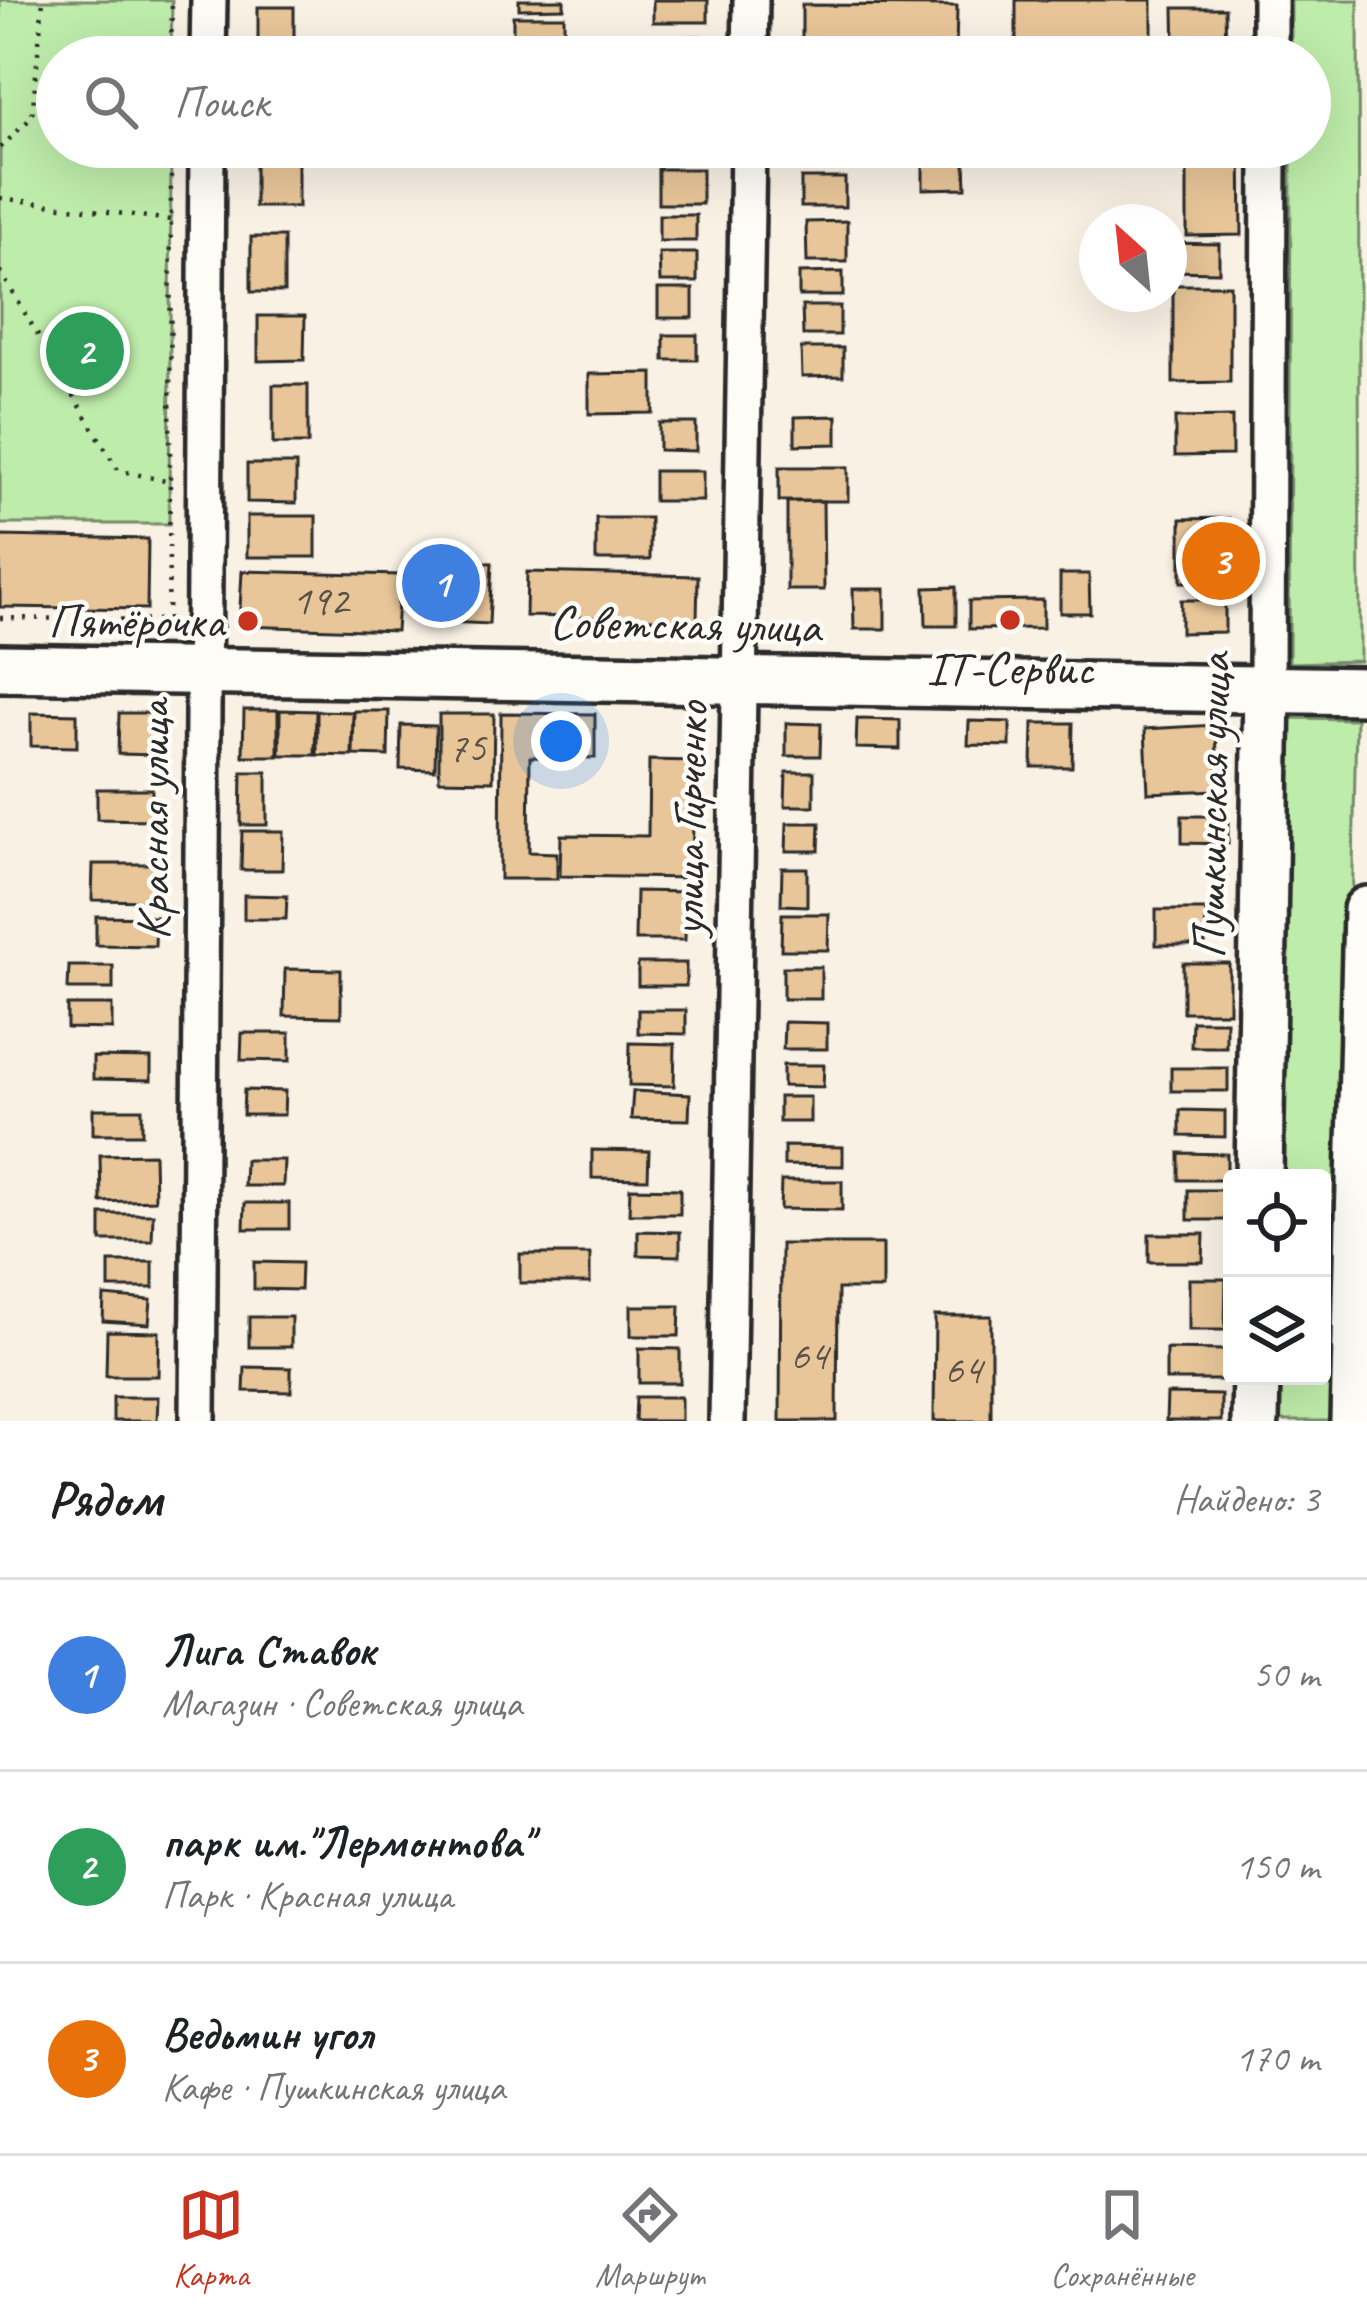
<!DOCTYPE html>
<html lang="ru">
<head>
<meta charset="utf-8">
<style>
	body { margin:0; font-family:Caveat,sans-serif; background:#f2f2f2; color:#202124 }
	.controls { position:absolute; right:36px; bottom:36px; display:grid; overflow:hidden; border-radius:12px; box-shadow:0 12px 48px #0002 }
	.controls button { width:108px; height:108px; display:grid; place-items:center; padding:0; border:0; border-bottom:3px solid #e0e0e0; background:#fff; color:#202124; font:60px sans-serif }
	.compass { position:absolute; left:1079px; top:204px; width:108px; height:108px; border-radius:50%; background:#fff; box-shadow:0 12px 48px #0002; rotate:333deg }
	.you { position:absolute; left:561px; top:741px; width:42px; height:42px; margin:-30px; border:9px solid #fff; border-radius:50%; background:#1a73e8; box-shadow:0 0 0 18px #1a73e833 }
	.badge { display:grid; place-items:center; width:78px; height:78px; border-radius:50%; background:#c8321e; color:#fff; font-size:39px; font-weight:700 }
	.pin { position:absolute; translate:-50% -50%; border:6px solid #fff; box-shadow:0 3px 12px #0006 }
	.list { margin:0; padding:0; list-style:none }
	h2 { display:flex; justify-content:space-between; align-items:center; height:156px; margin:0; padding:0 48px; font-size:51px }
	h2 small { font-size:39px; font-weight:400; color:#757577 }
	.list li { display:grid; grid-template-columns:78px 1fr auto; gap:36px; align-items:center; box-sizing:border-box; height:192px; padding:0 48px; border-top:3px solid #e0e0e0 }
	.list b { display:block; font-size:45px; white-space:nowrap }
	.list p { margin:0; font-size:39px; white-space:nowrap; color:#757577 }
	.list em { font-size:39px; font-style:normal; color:#757577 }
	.icon { flex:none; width:66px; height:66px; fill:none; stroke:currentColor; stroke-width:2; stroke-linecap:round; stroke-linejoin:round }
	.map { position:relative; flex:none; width:1367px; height:1421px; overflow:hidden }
	.search { position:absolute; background:#fff; box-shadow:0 12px 48px #0002; left:36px; right:36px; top:36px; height:132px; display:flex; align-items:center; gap:30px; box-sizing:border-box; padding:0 42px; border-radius:66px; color:#757577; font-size:45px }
	.sheet { height:732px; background:#fff }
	nav { display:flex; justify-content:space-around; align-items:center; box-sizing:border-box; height:168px; border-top:3px solid #e0e0e0; background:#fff; font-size:33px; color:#757577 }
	nav a { display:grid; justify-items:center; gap:6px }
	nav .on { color:#c8321e }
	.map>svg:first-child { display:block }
</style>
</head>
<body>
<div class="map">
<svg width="1367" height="1421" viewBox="0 0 1367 1421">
	<rect width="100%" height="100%" fill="#f9f1e4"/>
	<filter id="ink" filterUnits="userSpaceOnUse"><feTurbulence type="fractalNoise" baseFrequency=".00833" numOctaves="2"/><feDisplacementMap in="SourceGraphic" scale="24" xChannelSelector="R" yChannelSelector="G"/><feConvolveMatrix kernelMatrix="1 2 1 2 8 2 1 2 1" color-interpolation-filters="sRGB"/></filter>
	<g filter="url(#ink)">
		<g fill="#beecaa" stroke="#748c6a" stroke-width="3">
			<path d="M0 0H172L171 57H57V147H171L169 524H0Z"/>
			<path d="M1291 0H1358L1360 661 1289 663 1291 147H1310V57H1291Z"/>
			<path d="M1289 718 1356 719 1342 1421H1269L1270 1376H1322V1178H1276Z"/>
		</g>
		<g fill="#e8c699" stroke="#2b2b2b" stroke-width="3">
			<path d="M519 0H564V8L519 9Z"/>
			<rect x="653" y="0" width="55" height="22"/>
			<rect x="1016" y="0" width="136" height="57"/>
			<path d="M802 5 957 6 956 53 802 57Z"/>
			<rect x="258" y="7" width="36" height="34"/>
			<path d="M1174 8H1225L1226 57H1175Z"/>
			<rect x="513" y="16" width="51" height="41"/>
			<path d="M700 36V57H659V37Z"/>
			<rect x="257" y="53" width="46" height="4"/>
			<path d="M1187 147H1241L1242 235 1187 236Z"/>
			<rect x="255" y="155" width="43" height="52"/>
			<path d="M923 161H965L966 188 923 189Z"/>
			<rect x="658" y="169" width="44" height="35"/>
			<rect x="801" y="178" width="44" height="29"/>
			<rect x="659" y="215" width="37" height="26"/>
			<path d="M847 221V262H807L806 222Z"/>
			<rect x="251" y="237" width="33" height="55"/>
			<path d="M1169 243 1219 244V272L1169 271Z"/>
			<path d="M659 253H697V282H660Z"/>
			<path d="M843 272V296H799V273Z"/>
			<path d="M1173 285H1230V382L1173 383Z"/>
			<rect x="658" y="289" width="35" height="29"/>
			<path d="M802 306H840V335H803Z"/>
			<path d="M258 316H305L304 360 258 361Z"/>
			<rect x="664" y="335" width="33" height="25"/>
			<path d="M801 348H843V376L802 377Z"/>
			<path d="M653 373V413L589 414V374Z"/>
			<rect x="273" y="385" width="35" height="59"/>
			<path d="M837 416V444L795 445V417Z"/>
			<path d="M1232 417V455L1175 456V418Z"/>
			<path d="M659 423H696V451L659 450Z"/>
			<path d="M247 464H296V503L247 502Z"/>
			<rect x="779" y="467" width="69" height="34"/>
			<rect x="654" y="471" width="49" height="30"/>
			<path d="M823 501 824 590H787V502Z"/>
			<rect x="247" y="516" width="69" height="41"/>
			<rect x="596" y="518" width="54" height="42"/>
			<path d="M1229 518 1230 582H1181V519Z"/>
			<path d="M0 536 148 539 147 609 0 607Z"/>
			<path d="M428 561 492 563 489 624 425 621Z"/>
			<path d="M242 571 400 575 396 631 239 626Z"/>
			<path d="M527 572 698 576 697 620 526 616Z"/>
			<path d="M1060 574H1089L1090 613H1060Z"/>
			<path d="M956 587V626H926L925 588Z"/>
			<path d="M853 589H885V629H854Z"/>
			<path d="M1043 600V628L969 629V601Z"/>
			<path d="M1181 600H1225V632L1181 633Z"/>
			<path d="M244 710H278V756H243Z"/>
			<path d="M280 710 316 711 315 755H280Z"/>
			<path d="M317 711 353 712 352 756 317 755Z"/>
			<path d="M354 711H389L388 756 353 755Z"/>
			<path d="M31 713 77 714V747L31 746Z"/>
			<path d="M119 713H159L158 755 118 754Z"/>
			<path d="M501 713 595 714V758L530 757 529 852 557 853V879H500Z"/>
			<path d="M439 714H494L493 781 439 780Z"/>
			<path d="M857 719 900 720V749L856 748Z"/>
			<path d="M969 721 1010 722V746L968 745Z"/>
			<path d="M786 723 821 724 820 756H786Z"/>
			<path d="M1033 723H1073L1072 767H1032Z"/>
			<path d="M401 725 436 726 435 770 400 769Z"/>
			<path d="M1216 725 1218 790 1148 793 1145 729Z"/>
			<path d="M649 760 694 761 692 878 560 876 561 835 648 836Z"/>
			<path d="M242 772H267V825H241Z"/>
			<path d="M786 772H814V806H785Z"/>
			<path d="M97 789H152L151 820 97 819Z"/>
			<path d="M1182 816H1228V844L1182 843Z"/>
			<path d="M787 823H820L819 851H786Z"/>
			<path d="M242 831H283L282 870H241Z"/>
			<path d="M93 864H156L155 901 92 900Z"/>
			<path d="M782 868H807V906L781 905Z"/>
			<path d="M636 891 686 892 685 940H635Z"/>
			<path d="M244 895 287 896 286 919H244Z"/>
			<path d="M1156 910H1206L1205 945H1156Z"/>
			<path d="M782 914H829L828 950H781Z"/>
			<path d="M96 916 156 917 155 946 96 945Z"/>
			<rect x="638" y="963" width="48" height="23"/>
			<rect x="1183" y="963" width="46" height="49"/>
			<path d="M69 966H113V989H68Z"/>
			<rect x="783" y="967" width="38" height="32"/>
			<path d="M285 969 341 970V1017L284 1016Z"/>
			<path d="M67 1005H112V1029L67 1028Z"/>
			<path d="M638 1010H686V1034L638 1033Z"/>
			<path d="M1192 1021H1226V1047H1191Z"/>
			<path d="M784 1022 827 1023V1049H783Z"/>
			<path d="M242 1033H290V1061L241 1060Z"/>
			<path d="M630 1043 675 1044 674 1086 629 1085Z"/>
			<path d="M93 1057 151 1058V1080L93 1079Z"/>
			<path d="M783 1065H824L823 1087 783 1086Z"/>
			<rect x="1171" y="1068" width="57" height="23"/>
			<path d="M244 1090 285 1091 284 1115H243Z"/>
			<path d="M633 1091 690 1094 689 1120 631 1119Z"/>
			<rect x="779" y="1097" width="31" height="25"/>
			<rect x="93" y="1109" width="49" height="25"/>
			<path d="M1180 1110 1225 1111V1137L1180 1136Z"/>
			<path d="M784 1146 843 1147V1166L784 1165Z"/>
			<path d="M592 1150 649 1151 648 1179 592 1178Z"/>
			<path d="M1179 1153 1227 1154V1180H1179Z"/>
			<path d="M154 1154 155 1200 101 1202 100 1155Z"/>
			<path d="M245 1160H284L283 1186H244Z"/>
			<path d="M781 1181H842V1210L780 1209Z"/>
			<path d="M630 1188 680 1189V1214H629Z"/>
			<rect x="1188" y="1190" width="37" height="30"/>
			<path d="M245 1203H289V1229H244Z"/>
			<path d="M101 1214H153L152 1241H101Z"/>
			<path d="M638 1231 680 1232V1256L638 1255Z"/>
			<path d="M1149 1234H1204L1203 1262H1149Z"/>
			<path d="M781 1244H883V1289H838L837 1421H780Z"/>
			<rect x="520" y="1254" width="70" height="29"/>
			<rect x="109" y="1262" width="44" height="26"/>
			<path d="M254 1262 301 1263 300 1290 254 1289Z"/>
			<path d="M1189 1279H1226L1225 1330H1189Z"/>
			<path d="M104 1296 151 1300 149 1324 103 1321Z"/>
			<path d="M631 1306H680L679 1336H631Z"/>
			<path d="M935 1316H991V1421H934Z"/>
			<rect x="249" y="1317" width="42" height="30"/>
			<path d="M107 1331 159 1332 158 1376H106Z"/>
			<path d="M639 1348 680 1349V1383H639Z"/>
			<path d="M1166 1349 1224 1350V1380H1166Z"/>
			<path d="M245 1367 291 1368V1392L244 1391Z"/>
			<path d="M1167 1394 1221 1395V1421H1166Z"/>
			<path d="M113 1397H158L157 1421H113Z"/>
			<path d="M636 1397H681V1421H635Z"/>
		</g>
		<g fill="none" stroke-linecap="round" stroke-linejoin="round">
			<defs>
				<g id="street">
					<path d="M208 57 209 0"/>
					<path d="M750 57 751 0"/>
					<path d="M1270 57V0"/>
					<path d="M1267 688 1269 147"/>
					<path d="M198 1421 207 147"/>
					<path d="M727 1421 748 147"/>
				</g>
				<g id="secondary">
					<path d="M0 668 1367 691"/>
					<path d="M1259 1178 1267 688"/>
					<path d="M1255 1421 1256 1376"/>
					<path d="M1354 1421 1367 910"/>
				</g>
			</defs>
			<use href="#street" stroke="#2b2b2b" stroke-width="42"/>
			<use href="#secondary" stroke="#2b2b2b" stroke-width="54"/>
			<g stroke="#2b2b2b" stroke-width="4.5" stroke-dasharray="3 9" stroke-linecap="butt">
				<path d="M171 57 172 0"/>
				<path d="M0 148 32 117 43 0"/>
				<path d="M0 198 171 220"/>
				<path d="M0 271 118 470 170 482 171 147"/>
				<path d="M0 618 168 620 170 482"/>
			</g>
			<use href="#street" stroke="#fdfcf7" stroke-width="33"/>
			<use href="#secondary" stroke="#fdfcf7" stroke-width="45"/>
		</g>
	</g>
	<g fill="#c8321e" stroke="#fdfcf7" stroke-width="4.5">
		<circle cx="1010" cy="620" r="12"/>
		<circle cx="248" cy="621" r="12"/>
	</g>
	<g text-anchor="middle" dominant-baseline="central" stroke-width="9" stroke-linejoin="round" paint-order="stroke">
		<g font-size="42" fill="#5a5246">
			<text x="320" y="600">192</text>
			<text x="467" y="747">75</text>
			<text x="809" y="1355">64</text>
			<text x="963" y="1369">64</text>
		</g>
		<g font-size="48" fill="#2b2b2b" stroke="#fdfcf7" text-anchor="end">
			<text x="224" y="621">Пятёрочка</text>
			<text x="1010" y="668" text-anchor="middle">IT-Сервис</text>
		</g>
		<g font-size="48" fill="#2b2b2b" stroke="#fdfcf7">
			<text transform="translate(685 624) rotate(1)">Советская улица</text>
			<text transform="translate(1211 806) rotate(-89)">Пушкинская улица</text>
			<text transform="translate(689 819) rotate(-89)">улица Гирченко</text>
			<text transform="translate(153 820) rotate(-90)">Красная улица</text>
		</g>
	</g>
</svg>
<div class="controls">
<button><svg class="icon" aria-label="locate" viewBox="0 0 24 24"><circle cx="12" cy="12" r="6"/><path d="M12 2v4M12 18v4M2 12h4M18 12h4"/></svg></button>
<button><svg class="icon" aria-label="layers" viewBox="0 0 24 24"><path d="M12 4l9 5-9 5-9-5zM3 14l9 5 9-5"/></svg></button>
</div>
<svg class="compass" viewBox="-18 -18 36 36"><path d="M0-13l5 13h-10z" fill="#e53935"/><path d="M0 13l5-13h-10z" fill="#757577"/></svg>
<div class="you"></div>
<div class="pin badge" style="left:441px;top:583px;background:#3f7fe0">1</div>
<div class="pin badge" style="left:85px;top:351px;background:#2e9e5b">2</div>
<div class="pin badge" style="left:1221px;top:561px;background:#e8710a">3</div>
<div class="search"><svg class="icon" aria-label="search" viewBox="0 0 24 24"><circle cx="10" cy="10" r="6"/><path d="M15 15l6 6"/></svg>Поиск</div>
</div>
<section class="sheet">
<h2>Рядом<small>Найдено: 3</small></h2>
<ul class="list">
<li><span class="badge" style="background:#3f7fe0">1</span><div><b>Лига Ставок</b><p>Магазин · Советская улица</p></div><em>50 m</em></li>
<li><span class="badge" style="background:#2e9e5b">2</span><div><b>парк им.&quot;Лермонтова&quot;</b><p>Парк · Красная улица</p></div><em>150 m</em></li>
<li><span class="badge" style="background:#e8710a">3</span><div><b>Ведьмин угол</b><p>Кафе · Пушкинская улица</p></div><em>170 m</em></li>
</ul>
</section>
<nav>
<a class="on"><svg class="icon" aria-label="map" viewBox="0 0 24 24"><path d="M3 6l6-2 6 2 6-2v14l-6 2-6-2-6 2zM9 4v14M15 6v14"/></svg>Карта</a>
<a><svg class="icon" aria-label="directions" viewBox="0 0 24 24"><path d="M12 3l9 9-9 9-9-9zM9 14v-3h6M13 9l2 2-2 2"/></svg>Маршрут</a>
<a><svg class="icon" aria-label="saved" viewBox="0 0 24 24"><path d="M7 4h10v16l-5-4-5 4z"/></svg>Сохранённые</a>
</nav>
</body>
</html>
